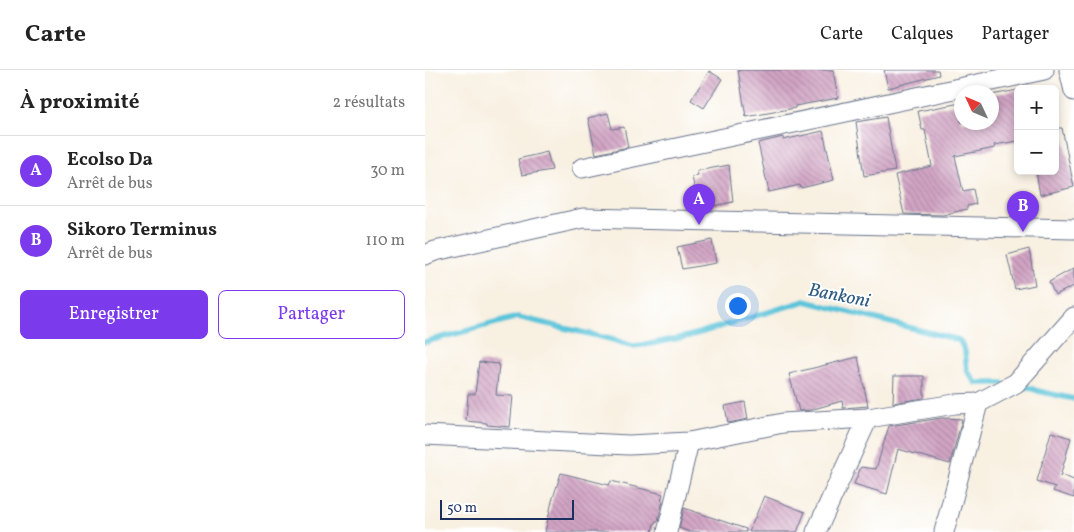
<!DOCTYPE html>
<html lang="fr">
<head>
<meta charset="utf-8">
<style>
	body { margin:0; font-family:Vollkorn,serif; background:#f6f6f6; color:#222 }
	.controls { position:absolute; right:15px; top:15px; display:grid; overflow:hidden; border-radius:8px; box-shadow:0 2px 8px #0003 }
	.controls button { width:45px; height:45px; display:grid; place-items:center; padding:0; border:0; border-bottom:1px solid #e0e0e0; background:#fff; color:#222; font:25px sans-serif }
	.compass { position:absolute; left:529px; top:15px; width:45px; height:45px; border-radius:50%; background:#fff; box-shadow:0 2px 8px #0003; rotate:314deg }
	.scale { position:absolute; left:15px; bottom:12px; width:134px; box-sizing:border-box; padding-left:5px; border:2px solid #1b2f5e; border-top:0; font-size:14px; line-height:18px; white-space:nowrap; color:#1b2f5e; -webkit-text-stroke:4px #fff; paint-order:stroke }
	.you { position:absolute; left:312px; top:235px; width:18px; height:18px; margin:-12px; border:4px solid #fff; border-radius:50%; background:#1a73e8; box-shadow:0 0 0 8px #1a73e833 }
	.badge { display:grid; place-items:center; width:32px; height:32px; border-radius:50%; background:#7c3aed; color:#fff; font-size:16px; font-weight:700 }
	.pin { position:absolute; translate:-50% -41px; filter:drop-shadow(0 1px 2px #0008) }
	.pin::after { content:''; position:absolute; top:26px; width:18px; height:15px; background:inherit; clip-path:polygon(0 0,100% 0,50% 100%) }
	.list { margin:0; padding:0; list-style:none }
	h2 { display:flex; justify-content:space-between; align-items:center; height:65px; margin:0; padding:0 20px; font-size:21px }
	h2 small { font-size:16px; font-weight:400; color:#767676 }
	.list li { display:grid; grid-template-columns:32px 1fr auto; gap:15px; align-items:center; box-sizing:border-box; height:70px; padding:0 20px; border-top:1px solid #e0e0e0 }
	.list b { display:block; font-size:19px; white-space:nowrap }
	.list p { margin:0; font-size:16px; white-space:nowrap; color:#767676 }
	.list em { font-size:16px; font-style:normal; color:#767676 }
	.actions { display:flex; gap:10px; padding:15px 20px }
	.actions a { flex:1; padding:11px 0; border:1px solid #7c3aed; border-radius:8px; text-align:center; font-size:18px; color:#7c3aed }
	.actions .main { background:#7c3aed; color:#fff }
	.map { position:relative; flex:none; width:649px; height:462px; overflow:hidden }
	header { display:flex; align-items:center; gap:30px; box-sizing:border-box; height:70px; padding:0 25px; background:#fff; border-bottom:1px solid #e0e0e0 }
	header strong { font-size:24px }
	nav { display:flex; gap:28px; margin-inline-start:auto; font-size:18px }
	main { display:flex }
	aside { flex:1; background:#fff }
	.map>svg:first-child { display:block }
</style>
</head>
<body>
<header>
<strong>Carte</strong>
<nav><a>Carte</a><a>Calques</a><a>Partager</a></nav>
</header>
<main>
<aside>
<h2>À proximité<small>2 résultats</small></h2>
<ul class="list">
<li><span class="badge">A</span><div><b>Ecolso Da</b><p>Arrêt de bus</p></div><em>30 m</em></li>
<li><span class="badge">B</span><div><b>Sikoro Terminus</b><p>Arrêt de bus</p></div><em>110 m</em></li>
</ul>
<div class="actions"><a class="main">Enregistrer</a><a>Partager</a></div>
</aside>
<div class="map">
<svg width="649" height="462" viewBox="0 0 649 462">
	<defs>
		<pattern id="building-back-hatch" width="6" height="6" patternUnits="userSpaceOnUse" patternTransform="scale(1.25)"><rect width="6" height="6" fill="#d2a4c4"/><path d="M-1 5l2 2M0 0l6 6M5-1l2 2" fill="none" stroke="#aa86a2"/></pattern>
	</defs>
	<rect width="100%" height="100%" fill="#fff"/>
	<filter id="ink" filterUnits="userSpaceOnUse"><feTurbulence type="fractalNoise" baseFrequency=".02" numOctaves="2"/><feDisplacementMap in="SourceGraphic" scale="10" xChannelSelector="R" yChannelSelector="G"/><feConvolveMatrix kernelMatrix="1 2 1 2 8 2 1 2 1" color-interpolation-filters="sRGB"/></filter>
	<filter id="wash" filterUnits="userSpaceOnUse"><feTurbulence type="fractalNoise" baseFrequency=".0096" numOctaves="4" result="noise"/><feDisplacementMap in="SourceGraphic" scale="20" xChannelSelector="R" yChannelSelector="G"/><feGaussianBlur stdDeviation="1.12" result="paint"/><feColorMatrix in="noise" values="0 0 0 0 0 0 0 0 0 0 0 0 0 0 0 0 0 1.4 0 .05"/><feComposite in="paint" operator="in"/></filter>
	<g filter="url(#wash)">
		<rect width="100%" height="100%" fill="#f8f0e1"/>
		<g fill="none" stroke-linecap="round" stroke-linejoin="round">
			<g stroke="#5dc5da" stroke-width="5.5">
				<path d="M0 272 93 247 185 269 208 276 225 274 264 266 380 231 534 270 540 281 542 300 551 313H577"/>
				<path d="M594 314 613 321 649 329"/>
			</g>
		</g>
		<g id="blocks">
			<g fill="url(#building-back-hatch)">
				<path d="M313 0H408L413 28 370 36V38L321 47Z"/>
				<path d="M459 0H513L514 5 463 18Z"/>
				<path d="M284 1 297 9 279 38 266 30Z"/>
				<path d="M593 20V71L569 75 570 78 530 86 538 121 548 119 551 134 542 136V139L518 145 479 144 470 105 507 96 500 60H497L493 41 536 33V52H566V25Z"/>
				<path d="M183 43 187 59 199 57 203 77 171 84 163 48Z"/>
				<path d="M461 47 470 101 439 106 431 52Z"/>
				<path d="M630 58H637L649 117 615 125 611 101H630Z"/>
				<path d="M398 61 409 110 376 118 375 115 344 122 333 73 358 67V70Z"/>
				<path d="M122 82 127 100 97 105 93 89Z"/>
				<path d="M304 95 308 132 274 139 267 107 273 105 272 101Z"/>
				<path d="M287 170 291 193 257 199 252 177Z"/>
				<path d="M604 179 610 215 590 219 582 185Z"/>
				<path d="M649 198V216L630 225 624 212Z"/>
				<path d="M433 287 443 336 418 338 417 331 385 340 374 341 364 304Z"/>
				<path d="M54 292 74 294 71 325 88 326 85 357 62 355V353L41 351 43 324H50Z"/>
				<path d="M469 306H499V328L468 333Z"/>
				<path d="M320 332 323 349 303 353 300 336Z"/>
				<path d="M517 348 537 349 525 394 473 379 462 424 429 414 436 397 451 399 464 356Z"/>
				<path d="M626 362 646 368 635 407 636 405 649 410V428L628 421 630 417 612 411Z"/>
				<path d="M136 403 184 415 186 411 238 424 236 430 238 431 233 451H231L229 454 227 462H120L127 431Z"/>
				<path d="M339 426 380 442 372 462H324Z"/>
				<path d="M259 438 321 459V462H265L254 458Z"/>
			</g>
		</g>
	</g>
	<g filter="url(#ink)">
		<use href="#blocks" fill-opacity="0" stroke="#68738c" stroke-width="1"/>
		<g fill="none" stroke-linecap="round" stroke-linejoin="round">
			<defs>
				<g id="minor">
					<path d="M644 0 649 21"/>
					<path d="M157 98 619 0"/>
					<path d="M0 185 10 181 158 148 649 159"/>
					<path d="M0 365 204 375 264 372 358 353 443 348 530 334 553 333 591 313 649 247"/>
					<path d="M242 462 264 372"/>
					<path d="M391 462 443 348"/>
					<path d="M519 462 553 333"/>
				</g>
			</defs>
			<use href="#minor" stroke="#68738c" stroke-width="21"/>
			<use href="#minor" stroke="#fff" stroke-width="19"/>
		</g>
	</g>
	<g text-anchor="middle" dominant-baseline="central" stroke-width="4" stroke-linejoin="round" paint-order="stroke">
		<g font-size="19" font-style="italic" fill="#2f5c83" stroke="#fff">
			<text transform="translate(414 226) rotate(11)">Bankoni</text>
		</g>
	</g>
</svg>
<div class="controls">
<button>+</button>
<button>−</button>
</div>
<svg class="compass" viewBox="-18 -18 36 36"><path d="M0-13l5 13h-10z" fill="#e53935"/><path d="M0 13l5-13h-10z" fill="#767676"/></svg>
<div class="scale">50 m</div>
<div class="you"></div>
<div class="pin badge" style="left:274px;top:155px">A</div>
<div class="pin badge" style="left:598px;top:162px">B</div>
</div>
</main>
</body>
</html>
